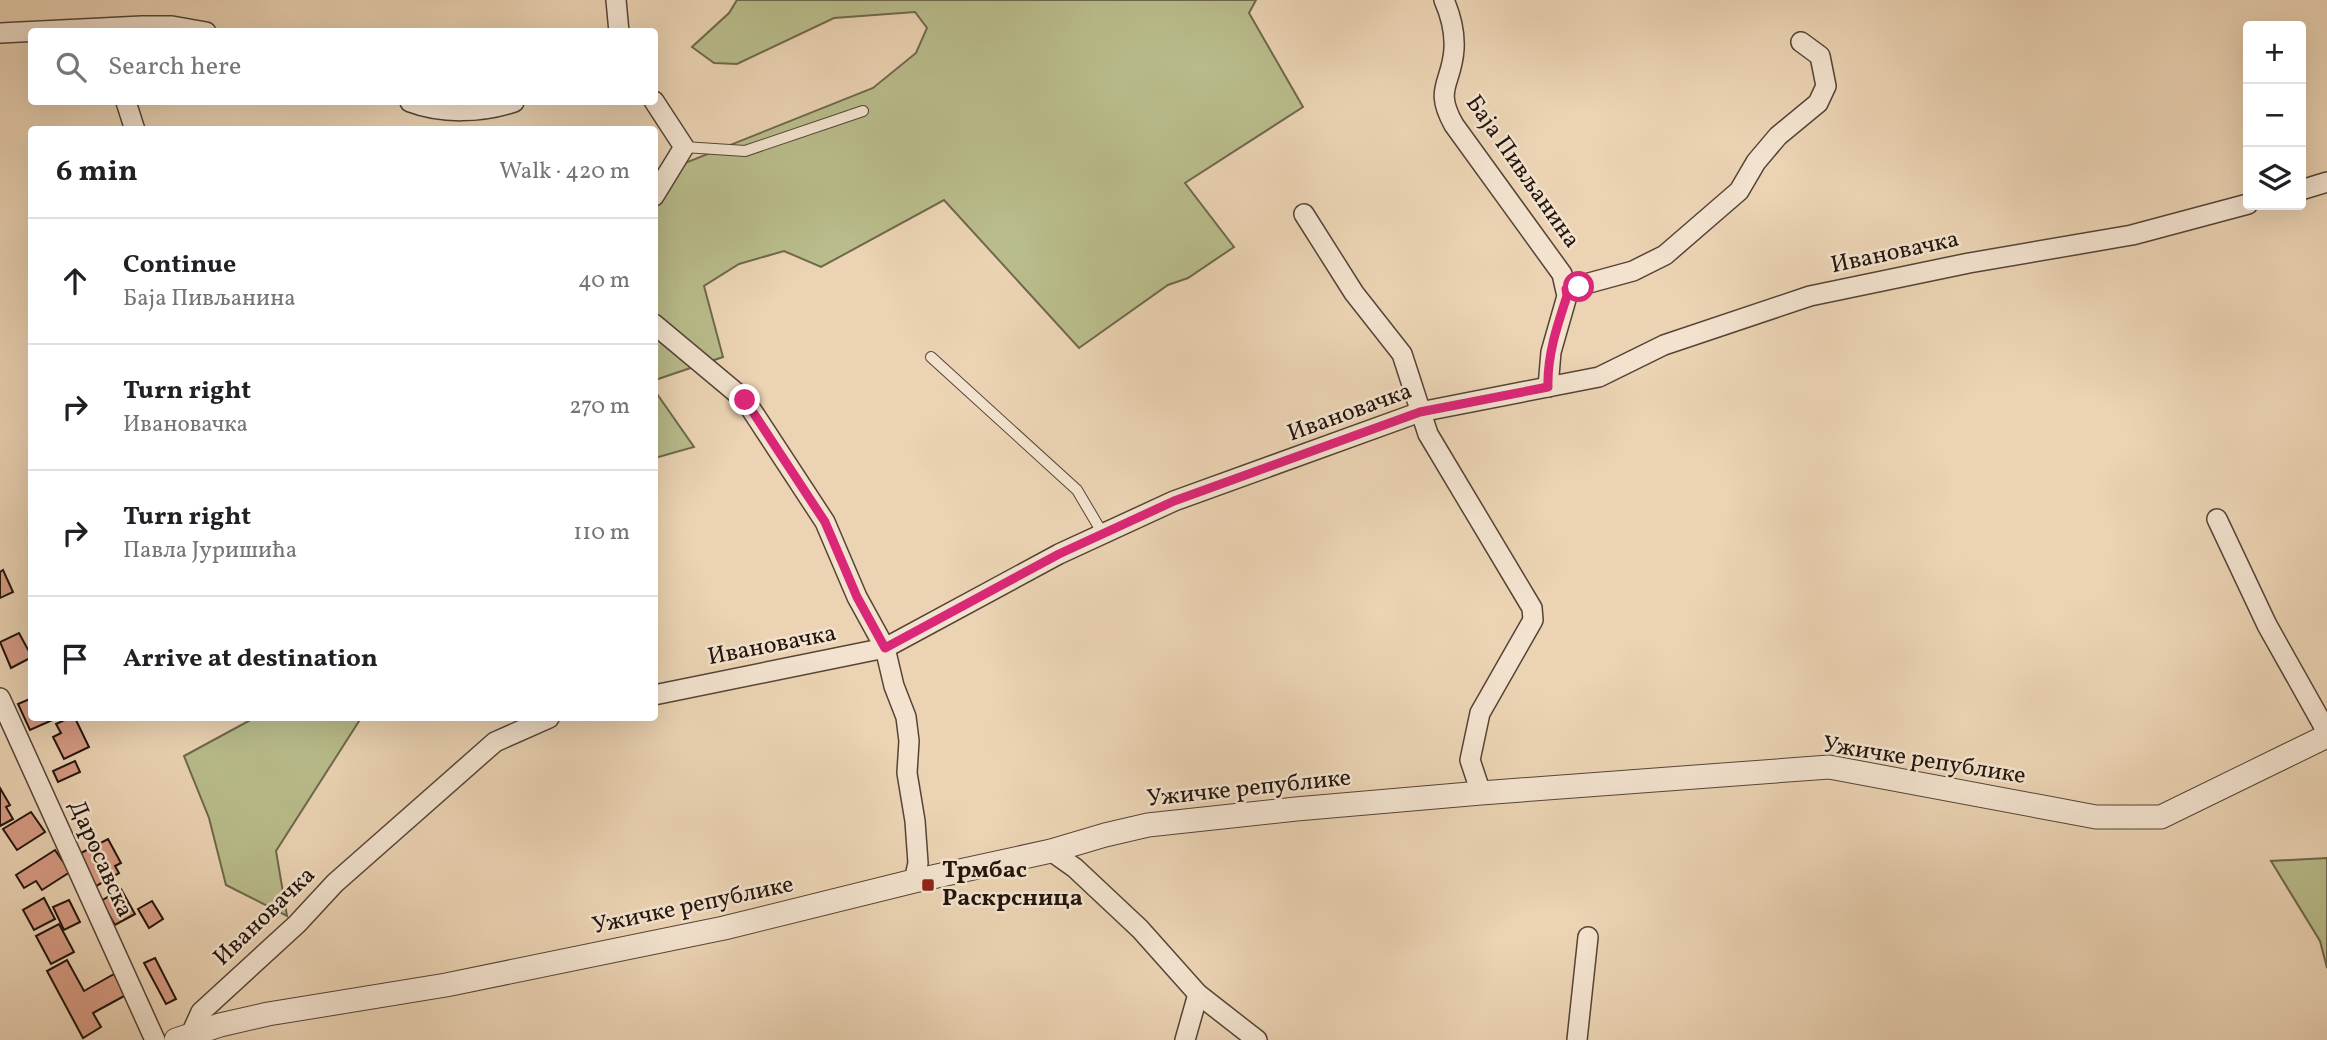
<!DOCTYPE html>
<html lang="en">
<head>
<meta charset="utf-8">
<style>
	body { margin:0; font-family:Vollkorn,serif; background:#f2f2f2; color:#202124 }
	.controls { position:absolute; right:21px; top:21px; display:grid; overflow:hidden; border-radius:7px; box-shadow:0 7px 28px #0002 }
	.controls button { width:63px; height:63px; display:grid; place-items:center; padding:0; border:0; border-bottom:2px solid #e0e0e0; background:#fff; color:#202124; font:35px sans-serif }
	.stop { position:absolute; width:21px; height:21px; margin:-16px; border:5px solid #db2777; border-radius:50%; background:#fff }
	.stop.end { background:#db2777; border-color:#fff; box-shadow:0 2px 7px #0008 }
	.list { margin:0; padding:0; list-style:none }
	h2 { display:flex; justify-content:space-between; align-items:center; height:91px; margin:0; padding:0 28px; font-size:30px }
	h2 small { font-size:23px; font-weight:400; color:#757577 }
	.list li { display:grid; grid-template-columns:46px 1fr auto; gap:21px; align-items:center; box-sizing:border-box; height:126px; padding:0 28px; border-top:2px solid #e0e0e0 }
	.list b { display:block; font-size:26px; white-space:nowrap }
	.list p { margin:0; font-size:23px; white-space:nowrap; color:#757577 }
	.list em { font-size:23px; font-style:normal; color:#757577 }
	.icon { flex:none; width:38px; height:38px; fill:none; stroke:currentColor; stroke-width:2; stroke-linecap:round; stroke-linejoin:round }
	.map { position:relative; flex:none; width:2327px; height:1040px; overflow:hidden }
	.search { position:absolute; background:#fff; box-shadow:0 7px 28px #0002; left:28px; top:28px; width:630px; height:77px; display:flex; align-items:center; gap:18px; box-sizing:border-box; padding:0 24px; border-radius:7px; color:#757577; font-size:26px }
	.panel { position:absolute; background:#fff; box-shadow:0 7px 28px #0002; left:28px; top:126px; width:630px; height:595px; border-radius:7px }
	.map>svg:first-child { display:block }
</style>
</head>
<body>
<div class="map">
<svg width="2327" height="1040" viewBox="0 0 2327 1040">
	<rect width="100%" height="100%" fill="#ebd3b3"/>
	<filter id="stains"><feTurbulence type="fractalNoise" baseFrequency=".00286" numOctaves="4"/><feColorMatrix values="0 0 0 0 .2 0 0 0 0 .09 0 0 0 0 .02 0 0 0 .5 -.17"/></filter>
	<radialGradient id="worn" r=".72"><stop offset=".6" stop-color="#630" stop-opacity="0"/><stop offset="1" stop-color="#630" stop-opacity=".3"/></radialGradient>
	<g fill="#b9bc8b" stroke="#6e684c" stroke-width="2">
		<path d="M737 0H1256L1249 13 1303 107 1185 183 1234 247 1188 278 1168 285 1079 348 944 200 821 267 784 251 739 264 704 286 723 357 655 380V175L873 88 916 53 927 28 915 12 834 18 737 64 714 63 692 47 729 13Z"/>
		<path d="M655 391 694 447 655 458Z"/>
		<path d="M254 718H361L276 851 287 916 226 885 209 818 184 756Z"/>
		<path d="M2327 858V968L2320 941 2271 861Z"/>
	</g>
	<g fill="#d79b84" stroke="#23150c" stroke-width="2">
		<path d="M3 570 13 592 0 598V572Z"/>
		<path d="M19 633 32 657 11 668 0 642Z"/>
		<path d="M32 698V718H57L30 730 18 704Z"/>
		<path d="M69 718H75L89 747 64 759 53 737 61 733 56 724Z"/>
		<path d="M75 761 80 772 58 782 53 771Z"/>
		<path d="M0 788 10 805 6 807 13 819 0 826Z"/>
		<path d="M31 812 45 832 17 850 3 829Z"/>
		<path d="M108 839 121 863 115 866 119 873 96 886 79 854Z"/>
		<path d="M55 850 70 872 42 890 36 881 24 888 16 875Z"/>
		<path d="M121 889 135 914 115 925 101 901Z"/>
		<path d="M44 898 55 919 34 930 23 910Z"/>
		<path d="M69 900 80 922 64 930 53 907Z"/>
		<path d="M152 901 163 919 149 928 138 909Z"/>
		<path d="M59 924 74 952 51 964 36 936Z"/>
		<path d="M155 958 176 999 166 1004 144 963Z"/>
		<path d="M67 960 84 991 114 974 126 995 93 1013 101 1027 83 1038 47 971Z"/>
	</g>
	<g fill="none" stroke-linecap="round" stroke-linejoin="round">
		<defs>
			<g id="service">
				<path d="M684 147 745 151 863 111"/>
				<path d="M931 357 1077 490 1103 534"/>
			</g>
			<g id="minor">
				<path d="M616 0 619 32"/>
				<path d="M1444 0C1451 16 1455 32 1454 49 1452 84 1433 88 1454 125L1562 274 1567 296 1551 352 1548 387"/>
				<path d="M0 33 142 26H172L206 32"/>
				<path d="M654 101 684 147 654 196"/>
				<path d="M126 102 135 130"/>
				<path d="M410 102C441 114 482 113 514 102"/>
				<path d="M2301 190 2327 182"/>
				<path d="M1304 214 1354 293 1402 354 1428 434 1532 608 1533 620 1480 713 1470 760 1481 793"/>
				<path d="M1567 289 1633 271 1665 255 1739 191 1756 162 1778 136 1818 103 1826 86 1820 56 1801 42"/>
				<path d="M654 324 745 400 825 522 857 597 885 648 894 686 906 717 909 741 907 773 915 821 918 863 914 881"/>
				<path d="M2217 519 2267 625 2327 732"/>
				<path d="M654 695 885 648 1059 554 1174 501 1420 412 1599 377 1664 345 1810 296 1969 263 2132 235 2248 204"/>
				<path d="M0 698 155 1040"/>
				<path d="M1051 851 1075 868 1140 929 1198 994 1257 1040"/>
				<path d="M191 1034 201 1012 297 924 335 883 495 742 549 718"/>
				<path d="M1185 1040 1198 994"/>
				<path d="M1577 1040 1588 937"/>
			</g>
			<path id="tertiary" d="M176 1040 220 1025 268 1014 446 985 724 928 914 881 1051 851 1105 835 1148 825 1296 809 1481 793 1829 767 2096 817H2161L2327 736"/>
		</defs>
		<use href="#service" stroke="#554436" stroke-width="12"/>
		<use href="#minor" stroke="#554436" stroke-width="22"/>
		<use href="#tertiary" stroke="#554436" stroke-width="25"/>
		<use href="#service" stroke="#f2e2ce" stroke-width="10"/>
		<use href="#minor" stroke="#f2e2ce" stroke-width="19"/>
		<use href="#tertiary" stroke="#f2e2ce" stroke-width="23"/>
	</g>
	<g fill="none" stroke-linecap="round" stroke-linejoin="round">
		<path stroke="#db2777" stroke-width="9" d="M745 400 825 522 857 597 885 648 1059 554 1174 501 1420 412 1548 387C1547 356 1557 326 1567 296L1566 289 1579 287"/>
	</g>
	<rect fill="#8f2418" stroke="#f2e2ce" stroke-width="2.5" x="921" y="878" width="14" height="14" rx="3.5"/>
	<g text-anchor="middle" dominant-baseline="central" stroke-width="5" stroke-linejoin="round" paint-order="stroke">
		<g font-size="24" fill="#23150c" stroke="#f2e2ce">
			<text transform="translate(1522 172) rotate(55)">Баја Пивљанина</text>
			<text transform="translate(1895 253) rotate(-12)">Ивановачка</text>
			<text transform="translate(1350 413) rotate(-20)">Ивановачка</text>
			<text transform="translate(772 646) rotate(-11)">Ивановачка</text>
			<text transform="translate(1924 761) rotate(9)">Ужичке републике</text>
			<text transform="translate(1249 789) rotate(-6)">Ужичке републике</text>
			<text transform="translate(100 859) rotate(66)">Даросавска</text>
			<text transform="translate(693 906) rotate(-12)">Ужичке републике</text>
			<text transform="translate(265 917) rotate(-44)">Ивановачка</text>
		</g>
		<g font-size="24" font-weight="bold" fill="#23150c" stroke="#f2e2ce" text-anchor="start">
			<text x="942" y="871">Трмбас<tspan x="942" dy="28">Раскрсница</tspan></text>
		</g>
	</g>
	<rect width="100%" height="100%" filter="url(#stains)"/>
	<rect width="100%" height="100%" fill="url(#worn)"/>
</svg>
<div class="controls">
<button>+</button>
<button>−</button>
<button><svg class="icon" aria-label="layers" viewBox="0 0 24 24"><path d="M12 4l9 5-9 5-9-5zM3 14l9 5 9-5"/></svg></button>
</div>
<div class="stop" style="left:1579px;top:287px"></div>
<div class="stop end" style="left:745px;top:400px"></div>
<div class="search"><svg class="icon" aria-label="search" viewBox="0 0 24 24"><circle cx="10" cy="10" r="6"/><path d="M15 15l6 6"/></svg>Search here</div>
<section class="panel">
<h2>6 min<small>Walk · 420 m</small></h2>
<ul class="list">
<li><svg class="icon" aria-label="ahead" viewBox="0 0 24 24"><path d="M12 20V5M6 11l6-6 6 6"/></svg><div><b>Continue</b><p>Баја Пивљанина</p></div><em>40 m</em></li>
<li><svg class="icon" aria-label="right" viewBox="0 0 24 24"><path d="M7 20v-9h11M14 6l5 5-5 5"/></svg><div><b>Turn right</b><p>Ивановачка</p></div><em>270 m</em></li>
<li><svg class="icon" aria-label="right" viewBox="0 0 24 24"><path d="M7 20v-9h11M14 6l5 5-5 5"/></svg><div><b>Turn right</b><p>Павла Јуришића</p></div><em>110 m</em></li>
<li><svg class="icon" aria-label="arrive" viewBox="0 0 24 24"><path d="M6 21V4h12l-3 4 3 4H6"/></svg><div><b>Arrive at destination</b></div></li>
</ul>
</section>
</div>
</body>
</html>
